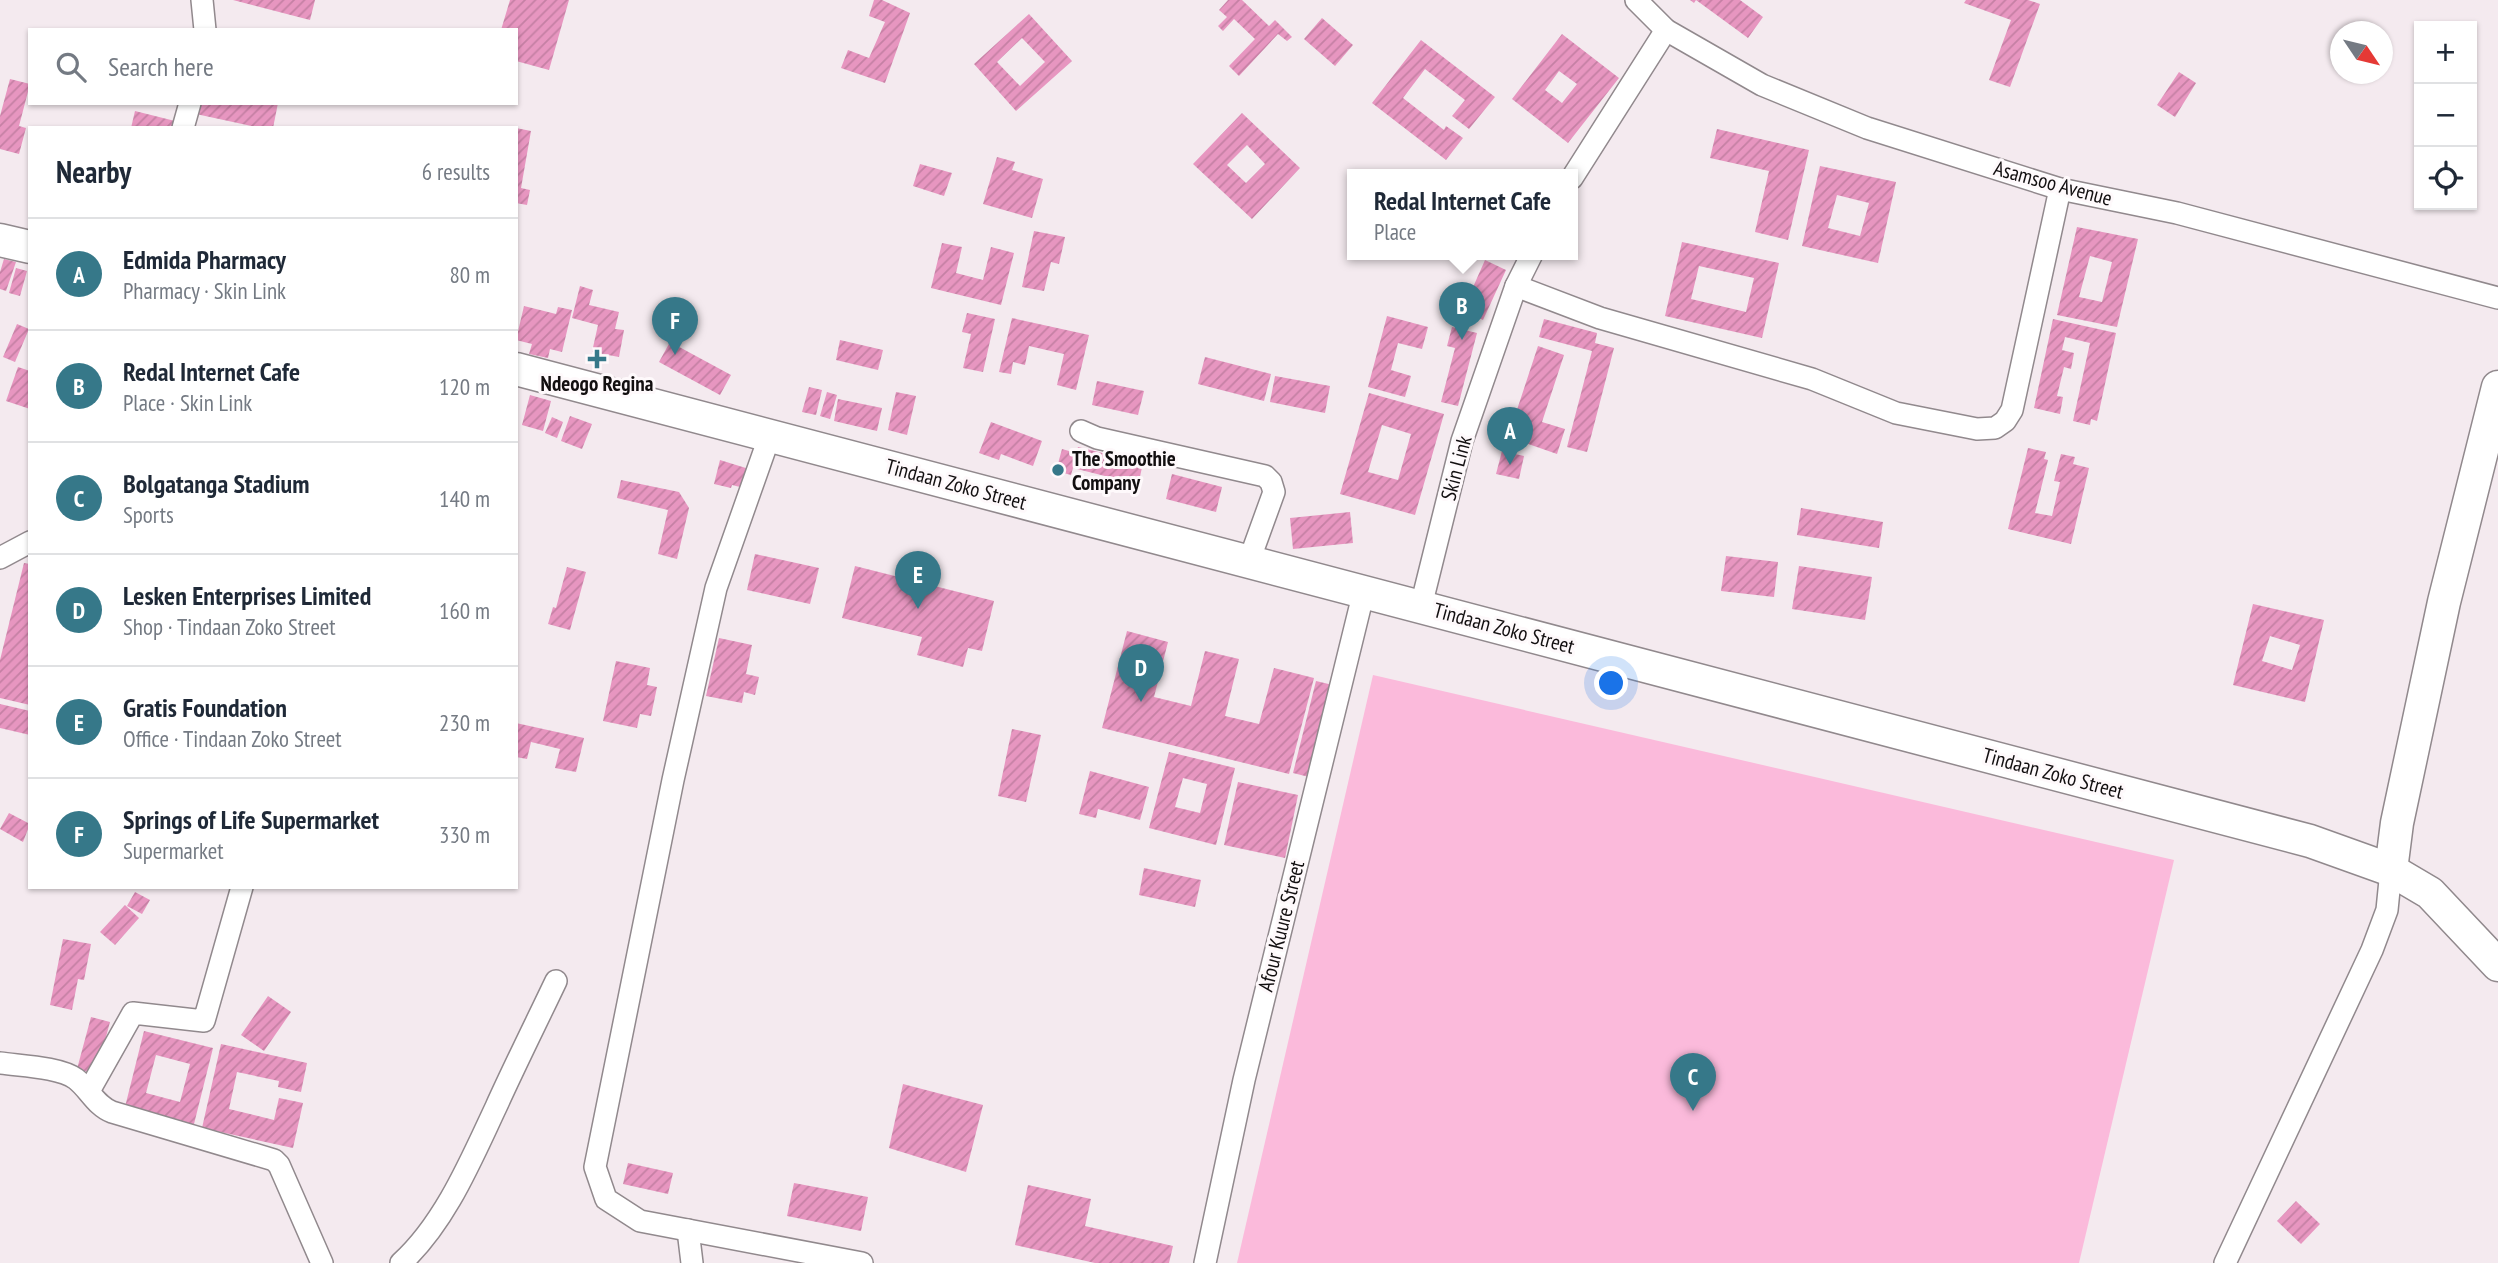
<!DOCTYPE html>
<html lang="en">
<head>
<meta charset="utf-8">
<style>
	body { margin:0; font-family:"PT Sans Narrow",sans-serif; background:#f2f2f3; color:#1f2937 }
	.controls { position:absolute; right:21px; top:21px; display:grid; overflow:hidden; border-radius:0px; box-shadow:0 2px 5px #0004 }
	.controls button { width:63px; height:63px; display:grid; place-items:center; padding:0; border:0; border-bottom:2px solid #e0e1e3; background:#fff; color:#1f2937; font:35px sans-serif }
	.compass { position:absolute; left:2330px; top:21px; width:63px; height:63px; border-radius:50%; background:#fff; box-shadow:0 2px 5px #0004; rotate:125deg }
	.you { position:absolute; left:1612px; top:684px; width:24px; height:24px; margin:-18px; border:5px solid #fff; border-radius:50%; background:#1a73e8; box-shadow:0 0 0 10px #1a73e833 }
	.badge { display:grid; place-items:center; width:46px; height:46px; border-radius:50%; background:#367889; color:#fff; font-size:23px; font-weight:700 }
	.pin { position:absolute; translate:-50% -58px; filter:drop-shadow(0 2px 4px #0008) }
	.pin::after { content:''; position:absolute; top:37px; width:24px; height:21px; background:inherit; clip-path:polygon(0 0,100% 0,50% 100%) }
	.popup { position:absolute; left:1347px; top:169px; width:231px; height:91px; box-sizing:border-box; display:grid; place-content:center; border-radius:0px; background:#fff; filter:drop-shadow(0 2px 5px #0005); font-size:23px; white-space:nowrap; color:#747a83 }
	.popup b { font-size:26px; color:#1f2937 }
	.popup::after { content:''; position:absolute; left:50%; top:100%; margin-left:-14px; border:14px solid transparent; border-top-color:#fff }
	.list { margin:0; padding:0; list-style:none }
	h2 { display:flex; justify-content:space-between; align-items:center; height:91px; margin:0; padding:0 28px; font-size:30px }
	h2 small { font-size:23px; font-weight:400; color:#747a83 }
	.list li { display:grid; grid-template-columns:46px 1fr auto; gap:21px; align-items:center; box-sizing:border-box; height:112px; padding:0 28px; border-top:2px solid #e0e1e3 }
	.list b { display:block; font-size:26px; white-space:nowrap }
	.list p { margin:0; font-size:23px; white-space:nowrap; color:#747a83 }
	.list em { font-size:23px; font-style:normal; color:#747a83 }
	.icon { flex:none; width:38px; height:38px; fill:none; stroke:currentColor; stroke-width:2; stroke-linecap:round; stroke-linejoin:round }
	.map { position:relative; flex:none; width:2498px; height:1263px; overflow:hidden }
	.search { position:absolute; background:#fff; box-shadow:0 2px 5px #0004; left:28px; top:28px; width:490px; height:77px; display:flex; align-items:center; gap:18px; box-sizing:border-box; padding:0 24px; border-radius:0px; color:#747a83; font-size:26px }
	.panel { position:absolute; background:#fff; box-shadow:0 2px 5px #0004; left:28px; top:126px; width:490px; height:763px; border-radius:0px }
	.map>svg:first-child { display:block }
</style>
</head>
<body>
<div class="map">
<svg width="2498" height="1263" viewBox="0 0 2498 1263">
	<defs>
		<pattern id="building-hatch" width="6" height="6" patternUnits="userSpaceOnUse" patternTransform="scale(1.75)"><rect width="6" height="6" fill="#e796c0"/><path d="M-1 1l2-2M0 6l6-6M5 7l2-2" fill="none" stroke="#c580a4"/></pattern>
	</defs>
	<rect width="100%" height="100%" fill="#f4eaef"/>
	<path fill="#fbbadb" d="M1373 675 2174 860 2079 1263H1237Z"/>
	<g fill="url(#building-hatch)" fill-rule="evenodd">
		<path d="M233 0H315L310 20Z"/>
		<path d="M510 0H569L549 70 516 61V30H501Z"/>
		<path d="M874 0H882L910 13 885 83 841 68 848 50 869 58 885 22 869 16Z"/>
		<path d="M1228 0H1242L1269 26 1275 20 1292 37 1287 41 1278 34 1239 76 1229 66 1255 39 1234 19 1223 31 1218 26 1227 17 1219 10Z"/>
		<path d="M1690 0H1740L1763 17 1748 38 1696 0 1694 3Z"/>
		<path d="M1966 0H2028L2040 4 2010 87 1989 80 2011 20 1964 3Z"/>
		<path d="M1029 14 1072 61 1016 111 974 64ZM1022 38 1045 62 1020 86 997 62Z"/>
		<path d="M1322 18 1353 45 1335 66 1304 39Z"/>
		<path d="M1562 34 1619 78 1568 143 1512 99ZM1559 71 1577 84 1562 103 1545 90Z"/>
		<path d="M1421 40 1495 97 1469 129 1452 116 1465 100 1425 69 1403 98 1444 130 1446 126 1463 138 1446 160 1372 103Z"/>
		<path d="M2179 72 2196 83 2175 117 2157 105Z"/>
		<path d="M10 79 30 84 19 126 26 128 19 154 0 149V116Z"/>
		<path d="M198 103H278L273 128H261L196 114Z"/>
		<path d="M135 111 179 122 178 128H131Z"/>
		<path d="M1242 113 1300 168 1252 219 1193 164ZM1247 145 1265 164 1246 183 1227 165Z"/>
		<path d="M516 128 531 131 521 188 530 190 527 205 516 203Z"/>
		<path d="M1717 129 1809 150 1788 240 1755 232 1769 171 1710 158Z"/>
		<path d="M997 157 1015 162 1012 170 1043 179 1032 218 983 204Z"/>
		<path d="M920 164 952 173 944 196 913 186Z"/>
		<path d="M1820 166 1896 182 1878 263 1802 246ZM1837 195 1869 203 1860 236 1828 228Z"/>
		<path d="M2077 227 2138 239 2117 327 2057 315ZM2090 256 2112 262 2102 302 2079 297Z"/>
		<path d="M1034 231 1065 237 1059 264 1051 262 1044 291 1022 287Z"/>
		<path d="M1682 242 1779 263 1762 338 1665 316ZM1699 266 1754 278 1746 312 1691 299Z"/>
		<path d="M942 243 962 247 956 273 983 280 991 247 1014 253 1001 305 931 288Z"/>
		<path d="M4 259 16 262 6 291 0 289V272Z"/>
		<path d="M1485 260 1506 270 1483 320 1463 310Z"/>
		<path d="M16 268 27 271 20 296 9 293Z"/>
		<path d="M580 286 593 290 589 305 619 312 615 329 624 330 619 357 592 352 598 325 572 318Z"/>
		<path d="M524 306 556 314 558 307 572 310 562 352 550 349 548 358 529 354 532 344 516 340Z"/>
		<path d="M967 313 995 319 983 372 963 368 971 334 962 332Z"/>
		<path d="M1387 316 1428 327 1422 349 1398 343 1391 370 1411 376 1405 397 1368 387Z"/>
		<path d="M1012 318 1089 335 1076 390 1057 385 1064 354 1029 346 1025 365 1013 362 1011 374 999 372Z"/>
		<path d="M1544 319 1597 333 1595 343 1614 348 1587 452 1567 447 1592 351 1539 337Z"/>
		<path d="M2053 319 2116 333 2097 421 2091 419 2090 425 2073 421 2090 343 2065 337 2062 350 2074 353 2071 369 2064 367 2057 396 2063 397 2060 414 2034 408Z"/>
		<path d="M17 324 29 329 15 362 3 357Z"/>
		<path d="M1452 327 1477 333 1458 406 1441 402 1455 348 1447 346Z"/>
		<path d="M840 340 883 350 878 370 836 360Z"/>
		<path d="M670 342 731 375 720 395 659 362Z"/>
		<path d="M1538 346 1564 355 1542 422 1565 429 1557 454 1508 437Z"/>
		<path d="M1205 357 1271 374 1264 401 1198 384Z"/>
		<path d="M18 367 30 371V409L6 401Z"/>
		<path d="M1275 376 1330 386 1325 413 1270 402Z"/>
		<path d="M1097 381 1144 391 1138 415 1092 405Z"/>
		<path d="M809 387 822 390 816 415 802 412Z"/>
		<path d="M827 392 837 395 830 419 820 416Z"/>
		<path d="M896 392 916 396 907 435 888 430Z"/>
		<path d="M1369 393 1444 414 1415 515 1340 494ZM1382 425 1411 434 1398 480 1368 472Z"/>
		<path d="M530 395 551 401 543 431 522 425Z"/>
		<path d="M838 399 882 408 877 431 834 421Z"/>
		<path d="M570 416 592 424 582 449 561 441Z"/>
		<path d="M552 417 563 422 557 438 545 433Z"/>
		<path d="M991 422 1042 441 1033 466 1001 454 999 460 979 453Z"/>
		<path d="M1078 447 1143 463 1137 490 1104 482 1105 476 1073 468 1071 475 1056 471 1062 449 1076 453Z"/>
		<path d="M2028 448 2046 452 2044 459 2048 460 2035 513 2052 516 2060 482 2054 481 2061 454 2075 457 2073 464 2089 468 2071 544 2008 529Z"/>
		<path d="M1502 451 1524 456 1519 479 1496 474Z"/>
		<path d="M720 460 749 469 744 488 732 485 731 488 714 484Z"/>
		<path d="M1172 474 1222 487 1216 512 1166 499Z"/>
		<path d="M621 480 679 492 689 508 677 559 658 554 668 510 617 498Z"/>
		<path d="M1801 508 1883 522 1879 548 1797 535Z"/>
		<path d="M1350 512 1353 543 1293 549 1290 518Z"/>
		<path d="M755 554 819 568 810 604 747 590Z"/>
		<path d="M1726 556 1778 562 1774 597 1721 591Z"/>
		<path d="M24 563 30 564V705L0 698V660Z"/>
		<path d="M855 566 994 601 982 651 968 648 963 667 917 655 922 637 842 618Z"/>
		<path d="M1799 566 1872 577 1865 620 1792 609Z"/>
		<path d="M567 567 586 572 570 630 548 624 553 607 556 608Z"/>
		<path d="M2253 604 2324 620 2305 702 2233 685ZM2270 636 2300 645 2292 670 2262 661Z"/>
		<path d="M1127 631 1168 642 1154 697 1191 706 1205 651 1239 659 1225 716 1259 724 1274 668 1314 678 1289 774 1102 728Z"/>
		<path d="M719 638 752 645 746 674 759 677 755 695 744 692 742 703 706 696Z"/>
		<path d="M616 661 650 668 647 685 657 687 651 716 640 714 637 728 603 721Z"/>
		<path d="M1316 681 1337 686 1313 778 1293 773Z"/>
		<path d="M0 704 30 711V735L0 728Z"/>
		<path d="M516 723 584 738 576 772 555 768 560 749 531 742 527 759 516 757Z"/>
		<path d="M1012 729 1041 735 1026 802 998 796Z"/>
		<path d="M1169 752 1235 768 1216 845 1149 828ZM1183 778 1207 784 1200 813 1175 807Z"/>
		<path d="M1090 771 1149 787 1140 820 1098 809 1096 818 1079 814Z"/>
		<path d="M1238 782 1298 795 1285 858 1224 845Z"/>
		<path d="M9 813 30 824 23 842 0 829Z"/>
		<path d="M1144 868 1201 880 1195 907 1139 895Z"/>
		<path d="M135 892 150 900 142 914 127 906Z"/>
		<path d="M125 905 139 918 115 945 100 932Z"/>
		<path d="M63 939 91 944 84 980 78 979 72 1010 50 1005Z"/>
		<path d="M268 996 291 1012 264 1051 241 1035Z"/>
		<path d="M91 1017 110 1022 96 1074 77 1069Z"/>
		<path d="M144 1031 213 1048 193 1128 124 1111ZM156 1055 190 1064 180 1102 146 1093Z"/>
		<path d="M221 1044 307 1063 301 1092 278 1087 279 1081 237 1072 229 1109 274 1120 279 1098 303 1103 293 1148 202 1128Z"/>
		<path d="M903 1084 983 1105 966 1172 889 1148Z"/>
		<path d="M628 1163 673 1173 668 1194 623 1184Z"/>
		<path d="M794 1183 868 1197 861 1231 787 1216Z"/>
		<path d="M1028 1185 1091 1199 1085 1226 1173 1246 1169 1263H1095L1015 1245Z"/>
		<path d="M2296 1201 2320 1224 2301 1244 2277 1221Z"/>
	</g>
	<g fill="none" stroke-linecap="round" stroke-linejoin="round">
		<defs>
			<g id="street">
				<path d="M202 0 205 30"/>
				<path d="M1636 0 1666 30 1762 85 1867 128 2060 189 2177 213 2498 298"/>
				<path d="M183 128 190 103"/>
				<path d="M1572 178 1666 30"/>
				<path d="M1516 286 1600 318 1812 379 1896 413 1977 429 1995 428 2005 421 2012 410 2060 189"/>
				<path d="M1081 431 1097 438 1265 476 1271 482 1274 492 1249 561"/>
				<path d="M770 435 716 588 673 780 595 1167 606 1199 640 1221 862 1263"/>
				<path d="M0 558 30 542"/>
				<path d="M1421 606 1462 441 1516 286 1532 254"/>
				<path d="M0 1063C20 1066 60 1067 76 1079 89 1089 96 1106 112 1112L274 1160 279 1165 322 1263"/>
				<path d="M89 1091 133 1013 204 1021 242 887"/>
				<path d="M688 1230 692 1263"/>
				<path d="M401 1263C445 1223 471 1160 496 1107 515 1065 536 1023 556 981"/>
				<path d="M1205 1263 1244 1080 1364 591"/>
				<path d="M2225 1263 2372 950 2387 910 2391 870"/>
			</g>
			<g id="secondary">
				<path d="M0 240 30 247"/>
				<path d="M516 369 2310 841 2391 870 2430 893 2498 965"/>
				<path d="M2391 870 2397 823 2444 602 2498 387"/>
			</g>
		</defs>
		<use href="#street" stroke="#91898d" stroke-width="24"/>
		<use href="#secondary" stroke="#91898d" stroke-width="35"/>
		<use href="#street" stroke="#fff" stroke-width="21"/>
		<use href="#secondary" stroke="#fff" stroke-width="32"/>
	</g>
	<g fill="#367889" stroke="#fef9fb" stroke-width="2.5">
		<path d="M593.5 348.5h7v7h7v7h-7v7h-7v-7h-7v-7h7z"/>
		<circle cx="1058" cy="470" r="7"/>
	</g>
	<g text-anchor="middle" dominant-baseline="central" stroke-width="6" stroke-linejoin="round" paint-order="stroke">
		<g font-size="21" fill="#120f10" stroke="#fef9fb">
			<text transform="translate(2053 183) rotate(15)">Asamsoo Avenue</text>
			<text transform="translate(1456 468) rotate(-75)">Skin Link</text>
			<text transform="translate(956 484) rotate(15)">Tindaan Zoko Street</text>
			<text transform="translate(1504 628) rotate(15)">Tindaan Zoko Street</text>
			<text transform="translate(2053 773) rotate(15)">Tindaan Zoko Street</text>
			<text transform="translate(1281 926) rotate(-76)">Afour Kuure Street</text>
		</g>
		<g font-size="21" font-weight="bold" fill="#120f10" stroke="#fef9fb">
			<text x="597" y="383">Ndeogo Regina</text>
			<text x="1072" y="458" text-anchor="start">The Smoothie<tspan x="1072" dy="24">Company</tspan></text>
		</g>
	</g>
</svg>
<div class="controls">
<button>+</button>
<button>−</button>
<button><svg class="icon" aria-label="locate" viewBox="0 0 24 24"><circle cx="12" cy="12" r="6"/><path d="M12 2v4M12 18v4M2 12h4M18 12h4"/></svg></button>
</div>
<svg class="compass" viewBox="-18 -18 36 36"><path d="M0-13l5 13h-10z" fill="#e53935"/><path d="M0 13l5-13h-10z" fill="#747a83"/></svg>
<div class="you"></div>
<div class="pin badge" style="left:1510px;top:465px">A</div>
<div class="pin badge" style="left:1462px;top:340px">B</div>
<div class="popup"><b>Redal Internet Cafe</b>Place</div>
<div class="pin badge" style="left:1693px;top:1111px">C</div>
<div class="pin badge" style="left:1141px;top:702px">D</div>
<div class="pin badge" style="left:918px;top:609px">E</div>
<div class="pin badge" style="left:675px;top:355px">F</div>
<div class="search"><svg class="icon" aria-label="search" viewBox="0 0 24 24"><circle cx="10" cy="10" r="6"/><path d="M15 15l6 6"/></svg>Search here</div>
<section class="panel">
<h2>Nearby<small>6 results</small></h2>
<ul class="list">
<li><span class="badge">A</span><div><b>Edmida Pharmacy</b><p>Pharmacy · Skin Link</p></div><em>80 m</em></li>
<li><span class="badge">B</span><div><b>Redal Internet Cafe</b><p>Place · Skin Link</p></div><em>120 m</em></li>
<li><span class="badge">C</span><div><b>Bolgatanga Stadium</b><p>Sports</p></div><em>140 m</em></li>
<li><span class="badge">D</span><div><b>Lesken Enterprises Limited</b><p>Shop · Tindaan Zoko Street</p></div><em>160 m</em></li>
<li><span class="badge">E</span><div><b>Gratis Foundation</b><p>Office · Tindaan Zoko Street</p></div><em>230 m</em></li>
<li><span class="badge">F</span><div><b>Springs of Life Supermarket</b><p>Supermarket</p></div><em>330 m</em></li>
</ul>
</section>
</div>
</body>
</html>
